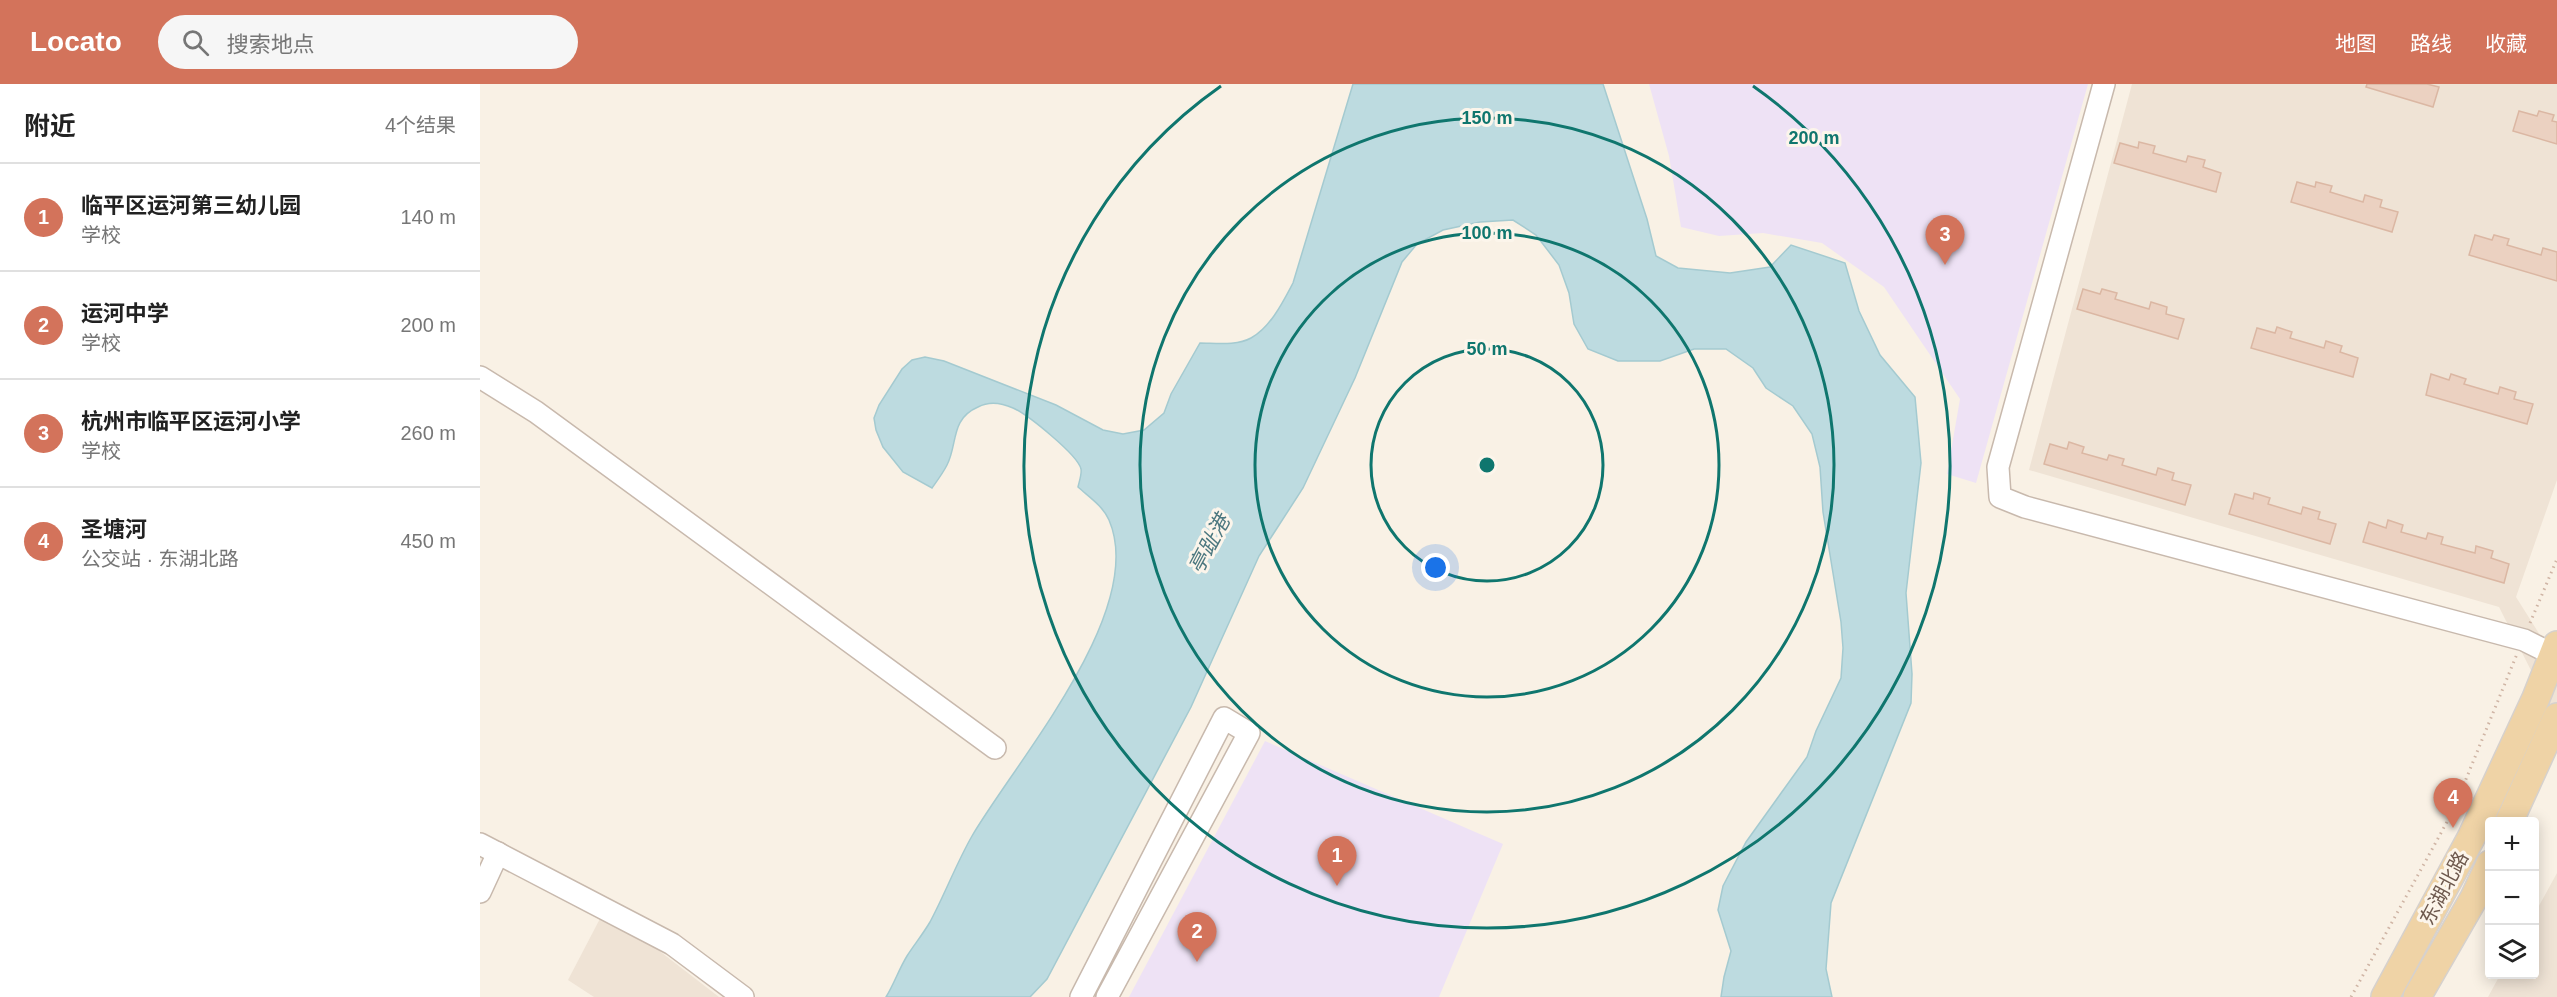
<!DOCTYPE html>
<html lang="zh">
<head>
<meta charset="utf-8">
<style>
	body { margin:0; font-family:Arial,"Noto Sans SC",sans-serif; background:#f6f6f6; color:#222 }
	.controls { position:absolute; right:18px; bottom:18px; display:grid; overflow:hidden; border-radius:6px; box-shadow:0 3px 15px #0003 }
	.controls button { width:54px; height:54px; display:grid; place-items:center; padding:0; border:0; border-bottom:2px solid #e0e0e0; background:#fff; color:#222; font:30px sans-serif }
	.you { position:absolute; left:956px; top:484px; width:21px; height:21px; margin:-15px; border:4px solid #fff; border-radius:50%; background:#1a73e8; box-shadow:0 0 0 9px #1a73e833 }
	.badge { display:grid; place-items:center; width:39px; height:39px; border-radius:50%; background:#d3735b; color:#fff; font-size:20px; font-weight:700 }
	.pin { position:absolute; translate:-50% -50px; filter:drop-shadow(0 2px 3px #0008) }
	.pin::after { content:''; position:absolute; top:32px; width:21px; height:18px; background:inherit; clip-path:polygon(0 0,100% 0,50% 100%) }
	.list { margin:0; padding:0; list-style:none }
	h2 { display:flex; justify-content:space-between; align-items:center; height:78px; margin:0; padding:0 24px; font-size:26px }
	h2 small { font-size:20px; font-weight:400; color:#767676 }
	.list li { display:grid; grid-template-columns:39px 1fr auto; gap:18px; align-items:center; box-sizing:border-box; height:108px; padding:0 24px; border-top:2px solid #e0e0e0 }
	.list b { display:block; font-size:22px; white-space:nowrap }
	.list p { margin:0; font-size:20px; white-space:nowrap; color:#767676 }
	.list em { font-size:20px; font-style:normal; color:#767676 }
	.icon { flex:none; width:33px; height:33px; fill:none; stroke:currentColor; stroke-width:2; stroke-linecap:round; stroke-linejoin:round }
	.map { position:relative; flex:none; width:2077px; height:913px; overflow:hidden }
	header { display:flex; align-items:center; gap:36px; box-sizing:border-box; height:84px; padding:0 30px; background:#d3735b; color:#fff }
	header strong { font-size:28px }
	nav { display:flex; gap:33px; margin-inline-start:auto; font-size:21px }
	.search { width:420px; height:54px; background:#f6f6f6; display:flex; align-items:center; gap:15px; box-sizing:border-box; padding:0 21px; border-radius:33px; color:#767676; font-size:22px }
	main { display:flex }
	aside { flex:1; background:#fff }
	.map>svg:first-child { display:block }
</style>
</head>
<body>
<header>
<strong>Locato</strong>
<div class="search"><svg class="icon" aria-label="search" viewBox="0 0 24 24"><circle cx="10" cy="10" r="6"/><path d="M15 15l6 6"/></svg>搜索地点</div>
<nav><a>地图</a><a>路线</a><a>收藏</a></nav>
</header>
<main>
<aside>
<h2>附近<small>4个结果</small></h2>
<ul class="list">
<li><span class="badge">1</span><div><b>临平区运河第三幼儿园</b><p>学校</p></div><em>140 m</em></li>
<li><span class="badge">2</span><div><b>运河中学</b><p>学校</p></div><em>200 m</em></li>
<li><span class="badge">3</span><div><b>杭州市临平区运河小学</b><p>学校</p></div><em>260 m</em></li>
<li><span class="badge">4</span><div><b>圣塘河</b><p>公交站 · 东湖北路</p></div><em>450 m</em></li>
</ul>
</aside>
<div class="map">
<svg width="2077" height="913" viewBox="0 0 2077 913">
	<rect width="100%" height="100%" fill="#f9f1e5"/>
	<g fill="#efe3d5">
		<path d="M1652 0H2077V396L2036 513 2077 578V638L2019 523 1549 386Z"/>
		<path d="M2077 789V913H2008L2020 891 2054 890 2055 829Z"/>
		<path d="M125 825 239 913H114L88 896Z"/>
	</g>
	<g fill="#eee2f5">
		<path d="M1169 0H1608L1496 399 1467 390 1480 315 1404 203 1342 159 1283 149 1239 152 1201 143 1189 72Z"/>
		<path d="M785 657 1023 760 959 913H649Z"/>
	</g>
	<path fill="#bddbe0" stroke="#a4cad0" stroke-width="1.5" d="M873 0H1123L1167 135 1176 172 1198 184 1250 189 1290 183 1311 161 1365 179 1379 227 1400 271 1435 313 1441 379 1426 509 1432 590 1431 619 1351 819 1346 885 1352 913H1241L1244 893 1251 867 1238 826 1243 802 1266 758 1327 673 1336 647 1361 594 1363 564 1361 538 1343 428 1340 383 1332 350 1313 322 1286 304 1273 284 1246 265H1214L1180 277H1138L1108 265 1094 240 1089 209 1079 181 1056 151 1033 136 1000 138 963 146 937 160 922 178 875 294 823 404 779 472 711 623 567 895 550 913H406C414 900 419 885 427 872 434 861 443 850 450 838 465 810 476 780 492 752 536 677 668 526 629 436 623 422 609 413 598 403 599 398 602 390 601 385 598 371 547 330 533 324 522 319 509 317 498 323 470 335 478 360 467 381 463 389 457 397 452 404L423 388 403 363 396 346 394 334 399 321 422 285 432 276 445 273 464 277 576 321 623 346 643 350 664 346 684 329 691 310 720 259C735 259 757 262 771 254 790 244 803 218 813 199Z"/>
	<g fill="#ebd1c1" stroke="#dbb7a3" stroke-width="1.5">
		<path d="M1887 0H1947L1959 3 1953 23 1886 3Z"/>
		<path d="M2039 27 2057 32 2059 27 2074 31 2072 37 2077 38V60L2033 47Z"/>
		<path d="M1659 58 1675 62 1673 69 1706 78 1708 72 1725 76 1723 83 1741 89 1736 108 1634 79 1640 59 1658 64Z"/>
		<path d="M1817 98 1835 103 1836 98 1852 102 1850 108 1883 118 1885 111 1902 116 1900 123 1918 128 1912 148 1811 118Z"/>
		<path d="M1995 151 2012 156 2014 151 2029 155 2027 161 2061 171 2063 164 2077 168V197L1989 171Z"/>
		<path d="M1603 205 1620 210 1622 205 1637 209 1635 215 1669 225 1671 218 1687 223 1686 230 1704 235 1698 255 1597 225Z"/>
		<path d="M1797 243 1812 248 1810 254 1844 264 1846 257 1862 262 1860 268 1878 274 1873 293 1771 264 1777 244 1795 249Z"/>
		<path d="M1951 290 1969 296 1971 290 1986 295 1984 300 2018 310 2020 303 2036 308 2034 315 2053 320 2047 340 1946 311Z"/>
		<path d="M1589 358 1604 363 1602 369 1627 376 1629 371 1644 375 1642 381 1676 391 1678 384 1694 389 1692 396 1711 401 1705 421 1564 380 1570 360 1587 365Z"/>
		<path d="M1774 409 1790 414 1788 420 1821 430 1823 423 1840 428 1838 435 1856 440 1850 460 1749 430 1755 410 1773 415Z"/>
		<path d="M1908 436 1923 441 1921 448 1946 455 1948 449 1963 453 1961 460 1995 469 1996 462 2013 467 2011 474 2029 480 2024 499 1883 458 1889 438 1906 444Z"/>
	</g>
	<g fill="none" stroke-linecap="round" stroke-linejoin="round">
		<defs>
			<g id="minor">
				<path d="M1624 0 1518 383 1520 413 1545 423 2044 556 2074 571"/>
				<path d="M0 293 56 328 515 664"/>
				<path d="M0 760 192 860 263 913"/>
				<path d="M0 808 18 769"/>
				<path d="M601 913 744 634 769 649 627 913"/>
			</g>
			<g id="major">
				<path d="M2029 738 2077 633"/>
				<path d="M1905 913 1991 754 2056 614 2077 561"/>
				<path d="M1937 913 1994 814 2010 780"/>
			</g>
		</defs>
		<use href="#minor" stroke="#c8b9ad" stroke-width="24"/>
		<use href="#major" stroke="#d6d1cd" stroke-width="30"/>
		<g stroke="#cfb4a4" stroke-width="3" stroke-dasharray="1.5 4.5" stroke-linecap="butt">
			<path d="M2050 539 2077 475"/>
			<path d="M1871 913 1973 727 2037 570"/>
		</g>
		<use href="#minor" stroke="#fff" stroke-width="21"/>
		<use href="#major" stroke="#efd3a6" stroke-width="27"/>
	</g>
	<g fill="none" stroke="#0f766e" stroke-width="3">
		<circle cx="1007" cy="381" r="116"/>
		<circle cx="1007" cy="381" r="232"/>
		<circle cx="1007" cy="381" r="347"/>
		<path d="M1273 2A463 463 0 1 1 741 2"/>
	</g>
	<g text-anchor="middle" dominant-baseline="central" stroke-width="6" stroke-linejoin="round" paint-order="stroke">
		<g font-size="20" fill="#6e594e" stroke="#fcf5eb">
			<text transform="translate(1964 804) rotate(-62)">东湖北路</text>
		</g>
		<g font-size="21" font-style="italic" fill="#4b777f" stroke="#fcf5eb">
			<text transform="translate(729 460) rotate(-62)">亭趾港</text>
		</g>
	</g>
	<circle cx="1007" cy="381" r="9" fill="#0f766e" stroke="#fcf5eb" stroke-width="3"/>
	<g font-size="18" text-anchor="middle" font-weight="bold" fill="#0f766e" stroke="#fcf5eb" stroke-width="6" stroke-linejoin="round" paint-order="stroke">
		<text x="1007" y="40">150 m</text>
		<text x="1334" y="60">200 m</text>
		<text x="1007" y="155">100 m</text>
		<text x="1007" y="271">50 m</text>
	</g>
</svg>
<div class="controls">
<button>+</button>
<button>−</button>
<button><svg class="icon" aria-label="layers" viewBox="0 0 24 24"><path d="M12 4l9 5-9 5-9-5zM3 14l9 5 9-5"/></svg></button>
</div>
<div class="you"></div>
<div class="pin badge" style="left:857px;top:802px">1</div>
<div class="pin badge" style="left:717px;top:878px">2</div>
<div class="pin badge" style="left:1465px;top:181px">3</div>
<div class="pin badge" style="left:1973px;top:744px">4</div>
</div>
</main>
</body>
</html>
